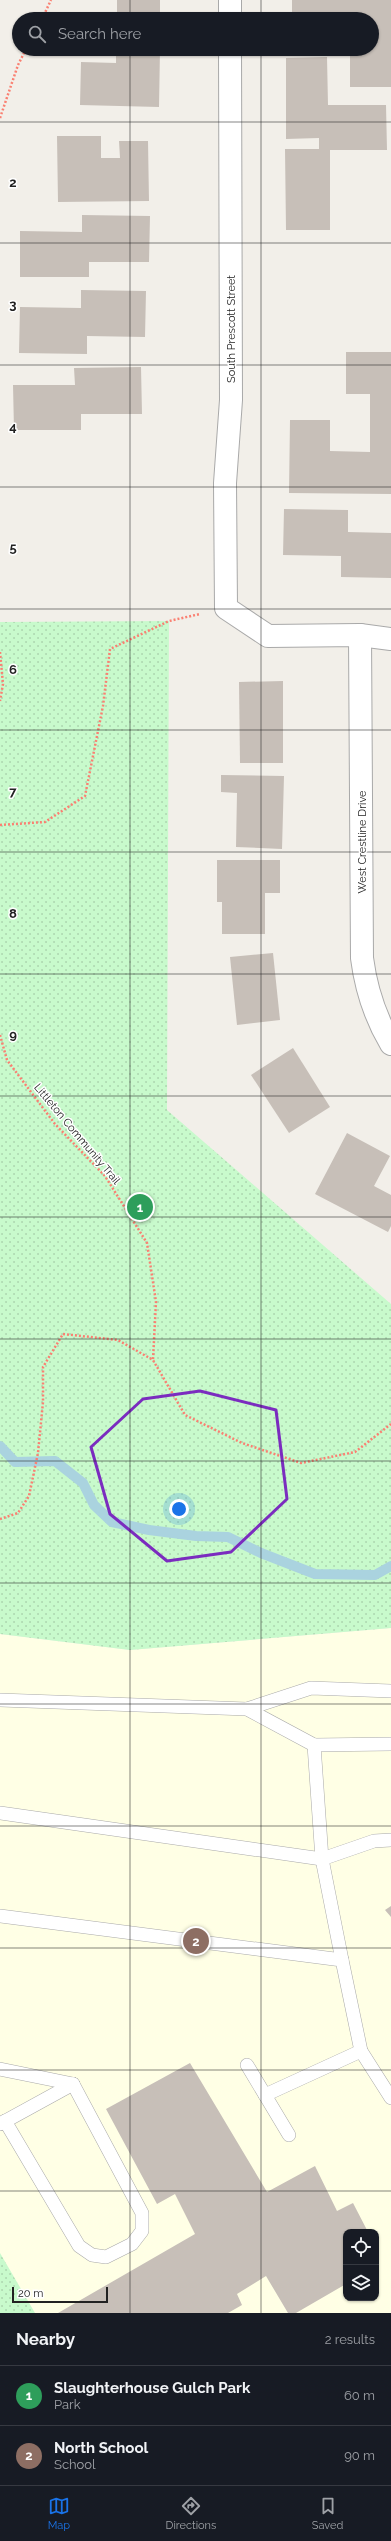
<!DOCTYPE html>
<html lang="en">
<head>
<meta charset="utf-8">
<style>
	body { margin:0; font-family:Raleway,sans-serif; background:#242831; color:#f1f3f6 }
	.controls { position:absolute; right:12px; bottom:12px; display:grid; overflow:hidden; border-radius:8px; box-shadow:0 1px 3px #0004 }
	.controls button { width:36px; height:36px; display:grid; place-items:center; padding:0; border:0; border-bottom:1px solid #363941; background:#171b24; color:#f1f3f6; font:20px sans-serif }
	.scale { position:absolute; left:12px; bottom:10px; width:96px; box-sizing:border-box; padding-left:4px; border:2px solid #222; border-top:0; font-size:11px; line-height:14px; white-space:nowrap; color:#222; -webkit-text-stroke:3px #fff; paint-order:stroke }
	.you { position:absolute; left:179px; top:1509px; width:14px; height:14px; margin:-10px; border:3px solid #fff; border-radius:50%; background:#1a73e8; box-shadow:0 0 0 6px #1a73e833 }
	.badge { display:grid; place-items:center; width:26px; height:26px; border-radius:50%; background:#1a73e8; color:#fff; font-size:13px; font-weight:700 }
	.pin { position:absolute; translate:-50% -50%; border:2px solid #fff; box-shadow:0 1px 4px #0006 }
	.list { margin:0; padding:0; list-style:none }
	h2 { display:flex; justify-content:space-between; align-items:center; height:52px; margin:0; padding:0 16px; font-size:17px }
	h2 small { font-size:13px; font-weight:400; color:#9ea1a6 }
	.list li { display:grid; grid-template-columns:26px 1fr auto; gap:12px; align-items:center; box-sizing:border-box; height:60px; padding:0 16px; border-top:1px solid #363941 }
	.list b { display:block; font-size:15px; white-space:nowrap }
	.list p { margin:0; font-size:13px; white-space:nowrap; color:#9ea1a6 }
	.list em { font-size:13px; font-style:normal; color:#9ea1a6 }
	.icon { flex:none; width:22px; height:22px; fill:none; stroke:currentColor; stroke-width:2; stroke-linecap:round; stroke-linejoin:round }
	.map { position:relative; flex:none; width:391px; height:2313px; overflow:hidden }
	.search { position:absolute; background:#171b24; box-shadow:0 1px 3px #0004; left:12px; right:12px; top:12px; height:44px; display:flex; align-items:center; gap:10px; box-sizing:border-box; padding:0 14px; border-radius:22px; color:#9ea1a6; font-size:15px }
	.sheet { height:172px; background:#171b24 }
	nav { display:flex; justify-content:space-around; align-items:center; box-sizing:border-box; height:56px; border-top:1px solid #363941; background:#171b24; font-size:11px; color:#9ea1a6 }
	nav a { display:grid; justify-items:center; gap:2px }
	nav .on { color:#1a73e8 }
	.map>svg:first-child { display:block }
</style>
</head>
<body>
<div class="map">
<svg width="391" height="2313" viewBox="0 0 391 2313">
	<defs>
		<pattern id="park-dots" width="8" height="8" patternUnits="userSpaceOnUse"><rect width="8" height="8" fill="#c8facc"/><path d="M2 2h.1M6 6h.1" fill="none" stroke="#acd6af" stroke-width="1.8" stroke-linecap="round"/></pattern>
	</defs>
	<rect width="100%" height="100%" fill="#f2efe9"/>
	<path fill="#ffffe5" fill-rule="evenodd" d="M391 1628V2313H0V1634L130 1650ZM346 2232H376V2298H346Z"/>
	<g fill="url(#park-dots)">
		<path d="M169 621 167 1110 391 1304V1628L130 1650 0 1634V622Z"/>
		<path d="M0 2253 35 2313H0Z"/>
	</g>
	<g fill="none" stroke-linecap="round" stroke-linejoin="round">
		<path stroke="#aad3df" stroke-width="10" d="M0 1446 15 1462 55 1461 83 1483 94 1505 112 1522 149 1530 196 1536 228 1537 261 1553 315 1574 375 1575 391 1566"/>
	</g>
	<g fill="#c7bfb8">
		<rect x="117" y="0" width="43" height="19"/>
		<path d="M292 0H391V87H350V49H372V19H292Z"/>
		<path d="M116 49H160L159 107 80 105 81 62 116 63Z"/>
		<path d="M327 57 328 105H386L387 150H330V230H286L285 149H319V138L286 139V58Z"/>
		<path d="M57 136H101V158H120L119 141H148L149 201 58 202Z"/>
		<path d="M82 215 150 216 149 262H89V277H20V231L82 232Z"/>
		<path d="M81 290 146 291 145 337 87 336V354L19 353 20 307 81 308Z"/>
		<path d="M346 352H391V494L289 493 290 420H330V451L370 452V394H346Z"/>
		<path d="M141 367 142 414H81V430H14L13 385H75L74 368Z"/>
		<path d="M284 509 348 510V532L391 533V578L341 577V556L283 555Z"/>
		<path d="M283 681V763H240L239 682Z"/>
		<path d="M221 775 284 776 282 849 236 847 237 793 221 792Z"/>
		<path d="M217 860H280V893H265V934H222V902H217Z"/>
		<path d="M273 953 280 1020 237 1025 230 957Z"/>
		<path d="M293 1048 330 1107 289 1133 251 1075Z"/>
		<path d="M347 1133 390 1156 374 1186 391 1195V1226L388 1232 315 1194Z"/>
		<path d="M391 1906V1917L385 1910Z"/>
		<path d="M190 2063 267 2192 315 2166 337 2211 353 2203 368 2232H346V2284L296 2313H288L266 2276 237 2294 242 2305 228 2313H58L195 2234 175 2194 157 2204 106 2109Z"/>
	</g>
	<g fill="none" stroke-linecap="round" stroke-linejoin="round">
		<defs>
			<g id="service">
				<path d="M0 1700 247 1709 314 1745 322 1859 342 1960"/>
				<path d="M247 1709 311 1688 391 1691"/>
				<path d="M314 1745 391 1744"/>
				<path d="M0 1813 322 1859 374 1841 391 1840"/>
				<path d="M0 1916 342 1960 361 2051 391 2098"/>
				<path d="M247 2065 265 2095"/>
				<path d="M0 2069 73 2084"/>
				<path d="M5 2121 79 2246 92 2255 106 2257 132 2244 142 2231V2213L73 2084"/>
				<path d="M0 2124 73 2084"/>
				<path d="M289 2135 265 2095 361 2051"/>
			</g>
			<g id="minor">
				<path d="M230 0V19"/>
				<path d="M230 49 231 400 225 483 226 608 268 636 360 635 391 639"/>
				<path d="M360 635 362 958C366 989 375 1017 391 1044"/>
			</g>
		</defs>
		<use href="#service" stroke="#a9a9a9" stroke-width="14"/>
		<use href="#minor" stroke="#a9a9a9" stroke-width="24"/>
		<g stroke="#fa8072" stroke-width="2.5" stroke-dasharray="2 2" stroke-linecap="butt">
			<path d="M42 19 51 0"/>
			<path d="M0 118 18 65 26 49"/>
			<path d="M0 652 3 684 0 701"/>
			<path d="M0 825 45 822 85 796 103 706 110 649 169 621 200 614"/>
			<path d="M0 1035 7 1060 55 1124 105 1176 147 1243 156 1302 153 1360"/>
			<path d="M0 1519 18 1513 29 1496 38 1453 43 1402V1367L63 1334 118 1340 153 1360 185 1415 242 1443 301 1463 355 1452 391 1424"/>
		</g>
		<use href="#service" stroke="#fff" stroke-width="13"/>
		<use href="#minor" stroke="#fff" stroke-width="22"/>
	</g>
	<path fill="none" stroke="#7b2cbf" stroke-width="3" stroke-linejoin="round" d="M200 1391 276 1410 287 1499 231 1552 167 1561 110 1514 91 1447 143 1399Z"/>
	<path fill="none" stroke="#222" stroke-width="1" stroke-opacity="0.55" d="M130 0V19M261 0V19M130 49V2313M261 49V2313M0 122H391M0 243H391M0 365H391M0 487H391M0 609H391M0 730H391M0 852H391M0 974H391M0 1096H391M0 1217H391M0 1339H391M0 1461H391M0 1583H391M0 1704H391M0 1826H391M0 1948H391M0 2070H391M0 2191H391"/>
	<g text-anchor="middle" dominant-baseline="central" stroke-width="3" stroke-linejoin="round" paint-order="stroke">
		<g font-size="11" fill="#222" stroke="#fff">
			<text transform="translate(231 329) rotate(-90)">South Prescott Street</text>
			<text transform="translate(362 842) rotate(-90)">West Crestline Drive</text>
			<text transform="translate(77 1134) rotate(50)">Littleton Community Trail</text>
		</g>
	</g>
	<g font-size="13" text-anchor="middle" font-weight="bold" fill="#222" stroke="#fff" stroke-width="3" stroke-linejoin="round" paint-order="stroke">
		<text x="13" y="187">2</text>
		<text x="13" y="309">3</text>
		<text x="13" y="431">4</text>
		<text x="13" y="552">5</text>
		<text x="13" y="674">6</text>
		<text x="13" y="796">7</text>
		<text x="13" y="918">8</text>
		<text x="13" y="1039">9</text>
	</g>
</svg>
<div class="controls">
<button><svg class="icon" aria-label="locate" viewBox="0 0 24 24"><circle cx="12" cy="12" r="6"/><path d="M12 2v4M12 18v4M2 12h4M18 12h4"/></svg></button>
<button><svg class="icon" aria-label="layers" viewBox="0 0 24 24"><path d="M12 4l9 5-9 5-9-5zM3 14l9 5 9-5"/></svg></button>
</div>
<div class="scale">20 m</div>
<div class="you"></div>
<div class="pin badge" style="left:140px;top:1207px;background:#2e9e5b">1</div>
<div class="pin badge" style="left:196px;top:1941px;background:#8d6e63">2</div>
<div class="search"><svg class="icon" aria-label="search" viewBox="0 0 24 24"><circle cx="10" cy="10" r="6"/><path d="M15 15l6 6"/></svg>Search here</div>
</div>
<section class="sheet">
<h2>Nearby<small>2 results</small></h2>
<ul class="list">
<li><span class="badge" style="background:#2e9e5b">1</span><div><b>Slaughterhouse Gulch Park</b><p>Park</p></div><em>60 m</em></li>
<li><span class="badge" style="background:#8d6e63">2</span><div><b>North School</b><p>School</p></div><em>90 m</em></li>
</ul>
</section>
<nav>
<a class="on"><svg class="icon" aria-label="map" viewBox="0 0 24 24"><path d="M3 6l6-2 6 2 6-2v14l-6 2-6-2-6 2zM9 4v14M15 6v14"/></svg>Map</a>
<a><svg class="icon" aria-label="directions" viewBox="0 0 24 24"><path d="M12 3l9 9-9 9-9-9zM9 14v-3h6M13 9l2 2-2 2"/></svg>Directions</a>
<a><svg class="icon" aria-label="saved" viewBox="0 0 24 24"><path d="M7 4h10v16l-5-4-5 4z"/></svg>Saved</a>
</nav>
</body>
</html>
